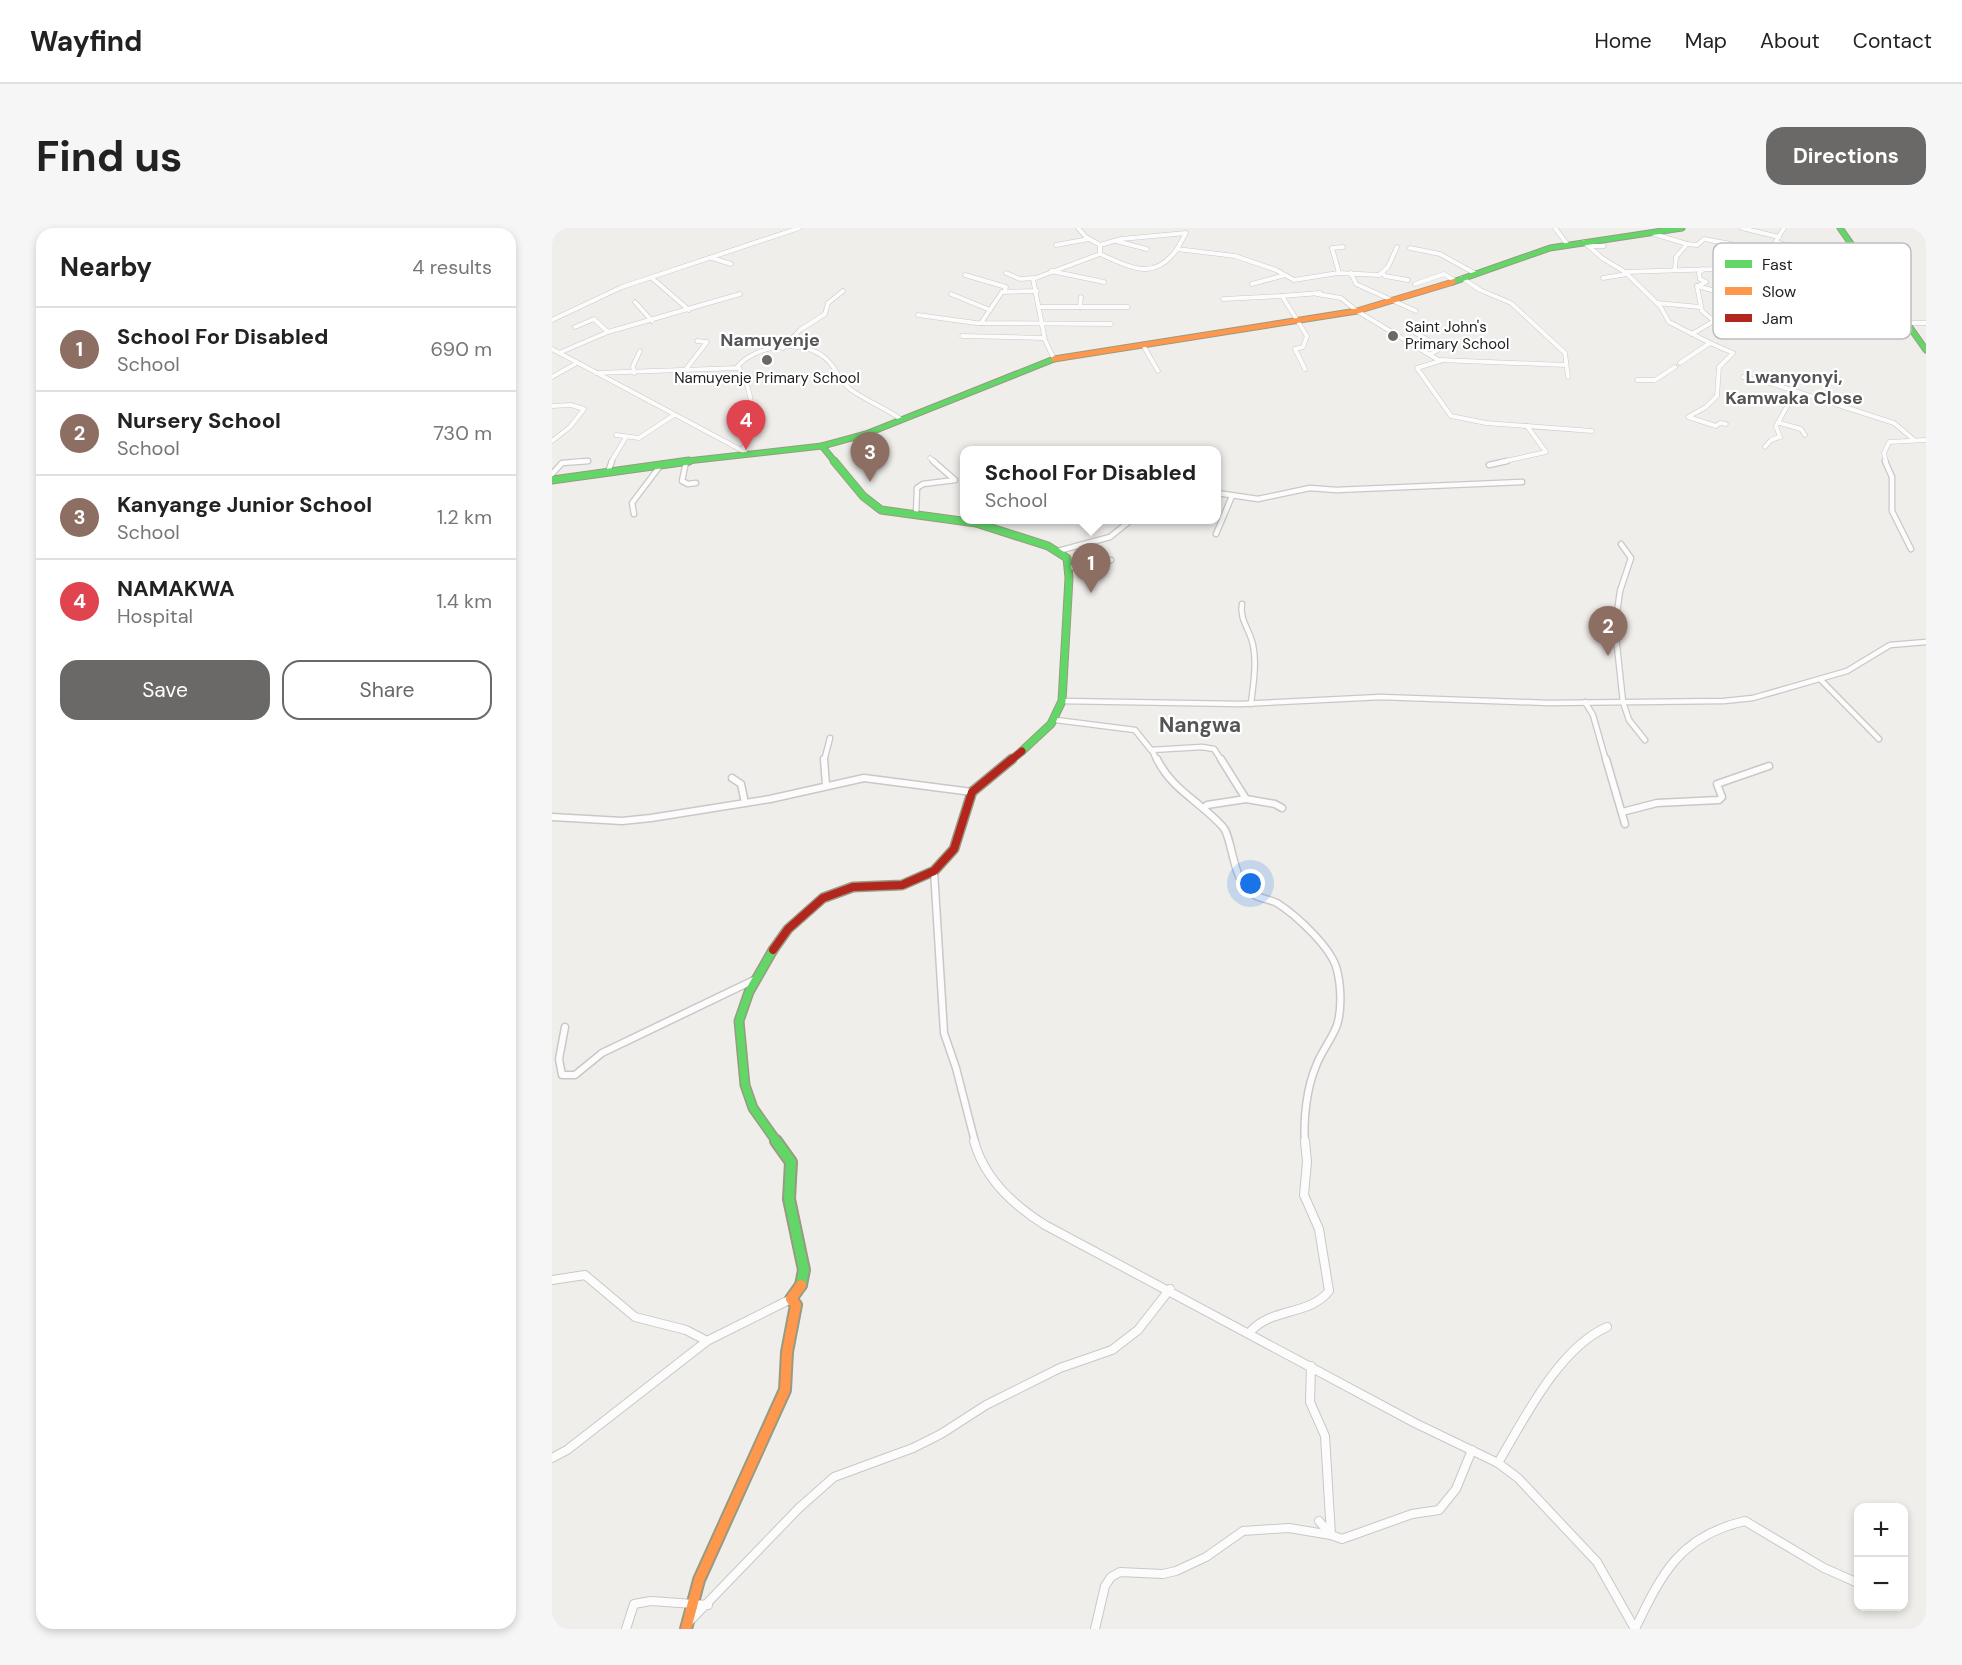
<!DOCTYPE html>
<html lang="en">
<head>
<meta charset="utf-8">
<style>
	body { margin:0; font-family:"DM Sans",sans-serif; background:#f6f6f6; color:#222 }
	.controls { position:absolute; right:18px; bottom:18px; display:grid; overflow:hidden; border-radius:12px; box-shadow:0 3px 9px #0003 }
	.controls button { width:54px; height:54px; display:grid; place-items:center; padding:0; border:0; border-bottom:2px solid #e0e0e0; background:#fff; color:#222; font:30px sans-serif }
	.you { position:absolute; left:699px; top:656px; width:21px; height:21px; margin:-15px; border:4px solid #fff; border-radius:50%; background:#1a73e8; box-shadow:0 0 0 9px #1a73e833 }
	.badge { display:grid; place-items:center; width:39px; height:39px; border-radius:50%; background:#6a6968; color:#fff; font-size:20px; font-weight:700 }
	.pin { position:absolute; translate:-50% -50px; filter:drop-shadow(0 2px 3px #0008) }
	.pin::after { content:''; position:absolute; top:32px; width:21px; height:18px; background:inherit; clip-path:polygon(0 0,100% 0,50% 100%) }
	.popup { position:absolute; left:408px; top:218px; width:261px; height:78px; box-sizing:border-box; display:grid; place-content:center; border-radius:12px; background:#fff; filter:drop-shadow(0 2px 4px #0005); font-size:20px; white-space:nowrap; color:#767676 }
	.popup b { font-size:22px; color:#222 }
	.popup::after { content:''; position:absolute; left:50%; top:100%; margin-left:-12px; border:12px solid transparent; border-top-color:#fff }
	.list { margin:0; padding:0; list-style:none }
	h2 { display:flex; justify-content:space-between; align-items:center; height:78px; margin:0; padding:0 24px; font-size:26px }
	h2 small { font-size:20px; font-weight:400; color:#767676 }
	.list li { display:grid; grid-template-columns:39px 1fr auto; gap:18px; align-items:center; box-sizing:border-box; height:84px; padding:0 24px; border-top:2px solid #e0e0e0 }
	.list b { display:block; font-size:22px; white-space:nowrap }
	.list p { margin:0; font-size:20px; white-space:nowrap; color:#767676 }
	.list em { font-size:20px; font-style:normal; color:#767676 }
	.actions { display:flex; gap:12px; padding:18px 24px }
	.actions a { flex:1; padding:14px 0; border:2px solid #6a6968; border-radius:18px; text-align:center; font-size:21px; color:#6a6968 }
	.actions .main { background:#6a6968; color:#fff }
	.map { position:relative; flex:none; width:1374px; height:1401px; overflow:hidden; border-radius:18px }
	header { display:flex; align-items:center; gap:36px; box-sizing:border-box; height:84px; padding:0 30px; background:#fff; border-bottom:2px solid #e0e0e0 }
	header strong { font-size:28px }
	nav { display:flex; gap:33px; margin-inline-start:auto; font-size:21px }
	.intro { display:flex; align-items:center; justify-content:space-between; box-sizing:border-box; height:144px; padding:0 36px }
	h1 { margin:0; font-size:42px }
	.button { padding:15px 27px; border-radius:18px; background:#6a6968; color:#fff; font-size:21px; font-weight:700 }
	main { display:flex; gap:36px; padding:0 36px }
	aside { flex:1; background:#fff; border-radius:18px; box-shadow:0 3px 9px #0003 }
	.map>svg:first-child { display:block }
</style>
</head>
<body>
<header>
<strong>Wayfind</strong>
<nav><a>Home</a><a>Map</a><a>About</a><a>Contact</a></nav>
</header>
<div class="intro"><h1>Find us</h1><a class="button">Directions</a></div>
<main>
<aside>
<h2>Nearby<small>4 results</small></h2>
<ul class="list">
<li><span class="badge" style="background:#8d6e63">1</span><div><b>School For Disabled</b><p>School</p></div><em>690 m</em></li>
<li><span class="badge" style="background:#8d6e63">2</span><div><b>Nursery School</b><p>School</p></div><em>730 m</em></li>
<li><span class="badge" style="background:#8d6e63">3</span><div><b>Kanyange Junior School</b><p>School</p></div><em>1.2 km</em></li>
<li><span class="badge" style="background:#e0444e">4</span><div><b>NAMAKWA</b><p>Hospital</p></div><em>1.4 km</em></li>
</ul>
<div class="actions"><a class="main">Save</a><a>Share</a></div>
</aside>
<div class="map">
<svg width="1374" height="1401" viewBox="0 0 1374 1401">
	<rect width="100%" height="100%" fill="#f0eeeb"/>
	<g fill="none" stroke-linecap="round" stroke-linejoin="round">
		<defs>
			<g id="street-far3">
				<path d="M1003 0 1015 16"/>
				<path d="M1190 0 1227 9"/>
				<path d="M1102 6 1135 16 1124 29 1123 41"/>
				<path d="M564 13 595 21"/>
				<path d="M1032 14 1050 30 1073 44 1108 78 1117 94 1158 115 1128 135"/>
				<path d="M1224 14 1269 27"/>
				<path d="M1135 16 1145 17 1152 11 1179 16 1183 21 1213 29"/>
				<path d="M504 17 537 11"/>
				<path d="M548 17 569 11 634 5 625 21 683 28 724 42 742 52 786 45 827 47 836 39 845 19"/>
				<path d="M1036 18H1052"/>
				<path d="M858 20 888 26 924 46"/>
				<path d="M548 26C578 39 602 54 625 21"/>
				<path d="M160 30 179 36"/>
				<path d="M499 43 552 54"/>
				<path d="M1073 44 1166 41 1189 37 1207 39"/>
				<path d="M454 45 468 51 482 50"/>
				<path d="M787 45 780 20 791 19"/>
				<path d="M799 45 804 56 864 83"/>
				<path d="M830 45 833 48 856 52"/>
				<path d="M413 47 454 59 453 62"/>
				<path d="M100 50 137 82"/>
				<path d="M910 50 928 62 959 75 1013 125 1016 149"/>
				<path d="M1051 50 1075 46"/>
				<path d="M1195 54 1209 38 1232 0"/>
				<path d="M700 56 733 47"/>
				<path d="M863 56 892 46 903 53"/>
				<path d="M1145 58 1185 69"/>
				<path d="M1146 58 1154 54 1148 51 1147 45 1151 41"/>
				<path d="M399 66 438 82"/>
				<path d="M765 66 789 70 805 83 888 133"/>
				<path d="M730 68 768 65"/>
				<path d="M671 71 730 68 755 108 751 119 743 121 753 141"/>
				<path d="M83 74 100 93"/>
				<path d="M1105 75 1148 79"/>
				<path d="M488 79H576"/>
				<path d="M528 79 529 69"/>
				<path d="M366 87 424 95 559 96"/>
				<path d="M0 92 70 59 247 0"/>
				<path d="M429 95 450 64 485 63"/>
				<path d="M1355 95H1374"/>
				<path d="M23 99 42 91 56 104"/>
				<path d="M859 102 889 120 879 126"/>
				<path d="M1140 106 1162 93 1150 83 1145 58"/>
				<path d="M410 108 492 110"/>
				<path d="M1158 115 1181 125 1167 139 1165 168 1154 179 1136 189 1164 198 1168 195 1174 196"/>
				<path d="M591 117 606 143"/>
				<path d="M231 120 248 102 273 86 276 75 291 63"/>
				<path d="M0 121 193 224"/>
				<path d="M7 125 56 104 188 66"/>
				<path d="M502 131 493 112 481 51 548 26V17L534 9 526 0"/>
				<path d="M888 132 1013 137"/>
				<path d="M888 133 865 140 899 188 934 195 1040 203"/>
				<path d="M134 141 155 114 145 113"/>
				<path d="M44 145 187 140"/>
				<path d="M82 145 81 138 88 123"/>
				<path d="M0 149 23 136"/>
				<path d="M1191 149 1218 155 1342 195 1361 211"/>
				<path d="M1085 152H1103L1123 139"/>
				<path d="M1222 168 1238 173 1249 166"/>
				<path d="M0 178 19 177 32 181 18 199 0 213"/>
				<path d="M1228 195 1249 201 1253 207"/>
				<path d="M64 207 87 210 122 187"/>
				<path d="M1213 219 1219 212 1228 209 1224 198 1238 173"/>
				<path d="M191 221C203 190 203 167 186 138 204 117 249 111 272 129 283 137 287 152 298 161 314 173 334 180 350 192"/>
				<path d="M378 230 383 234"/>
				<path d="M19 234 36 233"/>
				<path d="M59 234 74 209"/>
				<path d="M949 234 994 224 975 198"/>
				<path d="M1334 234 1332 225 1337 214 1374 212"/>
			</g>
			<g id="street-far2">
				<path d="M60 233 57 241 60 244"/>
				<path d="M1333 233 1340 249V283L1359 321"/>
				<path d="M134 234 130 253 136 256 144 255"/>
				<path d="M937 237 955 233"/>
				<path d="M0 246 10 235 36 233"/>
				<path d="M665 265 706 271 758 260 784 262 970 254"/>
				<path d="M82 286 80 275 108 238"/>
				<path d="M364 287 365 260 371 256 403 252 381 233"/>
				<path d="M664 306 680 268"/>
				<path d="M1069 316 1079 330 1068 363 1063 399 1071 474 1077 492 1093 512"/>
				<path d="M506 323 558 309 579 292"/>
				<path d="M517 340 559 332"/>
				<path d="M690 376C687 391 698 402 701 417 705 437 701 457 699 476"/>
				<path d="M1268 451 1327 511"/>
				<path d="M510 473 688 476 829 469 997 475 1172 473 1201 470 1295 443 1338 417 1374 414"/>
				<path d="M1033 474 1041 487 1054 533"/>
				<path d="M504 492 583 502 599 522 650 519 662 521 670 533"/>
				<path d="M600 522 605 533"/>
				<path d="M272 533 278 510"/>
			</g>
			<g id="street-far1">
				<path d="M272 531 274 557"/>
				<path d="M605 531C620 562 649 574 671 599 680 609 680 647 696 662 704 671 715 670 725 675 744 687 780 720 785 742 789 758 790 781 785 797 780 811 769 824 764 838 755 859 751 891 753 914"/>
				<path d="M1054 531 1073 596"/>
				<path d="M180 550 189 556 193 575"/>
				<path d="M694 571 723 576 730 580"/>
				<path d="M652 581 655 577 694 571 669 531"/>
				<path d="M1070 584 1105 575 1167 572 1170 569 1165 556 1217 538"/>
				<path d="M0 589 70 593 99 590 218 571 312 550 420 564"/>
				<path d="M382 643 392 805 404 840 423 914"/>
				<path d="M13 799 7 831 10 847H23L50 825 202 752"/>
			</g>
			<g id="street">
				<path d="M422 913C432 950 461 977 493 997L863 1195 946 1235 966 1250 1045 1334 1083 1401"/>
				<path d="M0 1052 33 1047 83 1089 134 1102 155 1113"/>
				<path d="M698 1104C720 1079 757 1088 777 1063L767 1001 752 967 755 934 753 913"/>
				<path d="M0 1230 15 1222 155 1113 239 1071"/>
				<path d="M946 1235C972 1191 1007 1120 1055 1099"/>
				<path d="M767 1293 779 1307 790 1311 860 1286 887 1282 904 1261 920 1222"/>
				<path d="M136 1395 247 1280 282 1249 361 1220 389 1206 434 1177 508 1140 560 1122 586 1102 618 1061"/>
				<path d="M74 1401 82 1376 99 1373 156 1377"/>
				<path d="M543 1401 553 1358 559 1349 568 1344 611 1346 624 1343 654 1329 691 1303 737 1300 779 1307 773 1208 758 1174 759 1138"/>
				<path d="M1083 1401C1110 1345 1128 1308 1193 1293L1272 1340 1306 1355"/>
			</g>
			<g id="fast-far3">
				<path d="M1288 0 1374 122"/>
				<path d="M901 54 998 20 1130 0"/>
				<path d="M270 218 283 234"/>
				<path d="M126 234 270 218 314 206 502 131"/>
			</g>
			<g id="fast-far2">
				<path d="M282 233 311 268 329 282 424 295 496 318 515 330 517 350 510 473 499 496 470 523"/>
				<path d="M0 252 137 233"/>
			</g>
			<path id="fast-far1" d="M221 722 197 764 187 793 193 857 201 880 225 914"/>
			<path id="fast" d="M224 913 239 934 237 971 252 1042 249 1057"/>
			<path id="slow-far1" d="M502 131 805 83 901 54"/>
			<path id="slow" d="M134 1401 147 1352 233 1162 235 1124 244 1077 239 1071 249 1057"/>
			<path id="jam-far1" d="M458 533 470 523"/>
			<path id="jam" d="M221 722 236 701 271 670 301 659 350 657 382 643 402 621 420 564 460 531"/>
		</defs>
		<use href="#street-far3" stroke="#c9c8c7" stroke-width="5"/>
		<use href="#street-far2" stroke="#c9c8c7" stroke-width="7"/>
		<use href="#street-far1" stroke="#c9c8c7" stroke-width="9"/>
		<use href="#street" stroke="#c9c8c7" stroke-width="10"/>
		<use href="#fast-far3" stroke="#999a82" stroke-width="7"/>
		<use href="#fast-far2" stroke="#999a82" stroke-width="9"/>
		<use href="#fast-far1" stroke="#999a82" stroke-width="11"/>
		<use href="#fast" stroke="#999a82" stroke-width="14"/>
		<use href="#slow-far1" stroke="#999a82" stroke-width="7"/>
		<use href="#slow" stroke="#999a82" stroke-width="14"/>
		<use href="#jam-far1" stroke="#999a82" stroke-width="9"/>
		<use href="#jam" stroke="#999a82" stroke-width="11"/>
		<use href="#street-far3" stroke="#fdfcfc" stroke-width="4"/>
		<use href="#street-far2" stroke="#fdfcfc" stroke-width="4.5"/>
		<use href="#street-far1" stroke="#fdfcfc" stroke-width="6"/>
		<use href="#street" stroke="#fdfcfc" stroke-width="8"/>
		<use href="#fast-far3" stroke="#63d668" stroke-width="5"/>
		<use href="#fast-far2" stroke="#63d668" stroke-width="7"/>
		<use href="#fast-far1" stroke="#63d668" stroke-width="8"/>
		<use href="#fast" stroke="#63d668" stroke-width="10"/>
		<use href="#slow-far1" stroke="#ff974d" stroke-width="5"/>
		<use href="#slow" stroke="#ff974d" stroke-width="10"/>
		<use href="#jam-far1" stroke="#b3261e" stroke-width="7"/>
		<use href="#jam" stroke="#b3261e" stroke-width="8"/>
	</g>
	<g fill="#6a6968" stroke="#fff" stroke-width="2">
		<circle cx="841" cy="108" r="6"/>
		<circle cx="215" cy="132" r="6"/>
	</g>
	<g text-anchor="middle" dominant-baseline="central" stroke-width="4.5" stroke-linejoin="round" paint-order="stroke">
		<g font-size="15" fill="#222" stroke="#fff" text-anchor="start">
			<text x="853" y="99">Saint John's<tspan x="853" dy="17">Primary School</tspan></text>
			<text x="215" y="150" text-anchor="middle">Namuyenje Primary School</text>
		</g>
		<g font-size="18" font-weight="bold" fill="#555" stroke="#fff">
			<text x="218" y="112">Namuyenje</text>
			<text x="1242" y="149">Lwanyonyi,<tspan x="1242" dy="21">Kamwaka Close</tspan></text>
		</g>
		<g font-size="21" font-weight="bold" fill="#555" stroke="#fff">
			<text x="648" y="497">Nangwa</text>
		</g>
	</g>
	<rect x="1161" y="15" width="198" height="96" rx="9" fill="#fff" stroke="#bdbdbd" stroke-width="1.5"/>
	<rect x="1173" y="32" width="27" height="8" fill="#63d668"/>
	<rect x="1173" y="59" width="27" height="8" fill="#ff974d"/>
	<rect x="1173" y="86" width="27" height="8" fill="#b3261e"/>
	<g font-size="16" fill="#222">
		<text x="1210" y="42">Fast</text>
		<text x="1210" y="69">Slow</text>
		<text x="1210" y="96">Jam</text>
	</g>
</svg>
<div class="controls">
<button>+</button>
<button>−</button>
</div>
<div class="you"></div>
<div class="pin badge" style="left:539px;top:365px;background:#8d6e63">1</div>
<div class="popup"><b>School For Disabled</b>School</div>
<div class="pin badge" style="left:1056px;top:428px;background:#8d6e63">2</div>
<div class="pin badge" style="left:318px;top:254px;background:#8d6e63">3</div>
<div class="pin badge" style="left:194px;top:222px;background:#e0444e">4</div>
</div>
</main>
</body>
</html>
